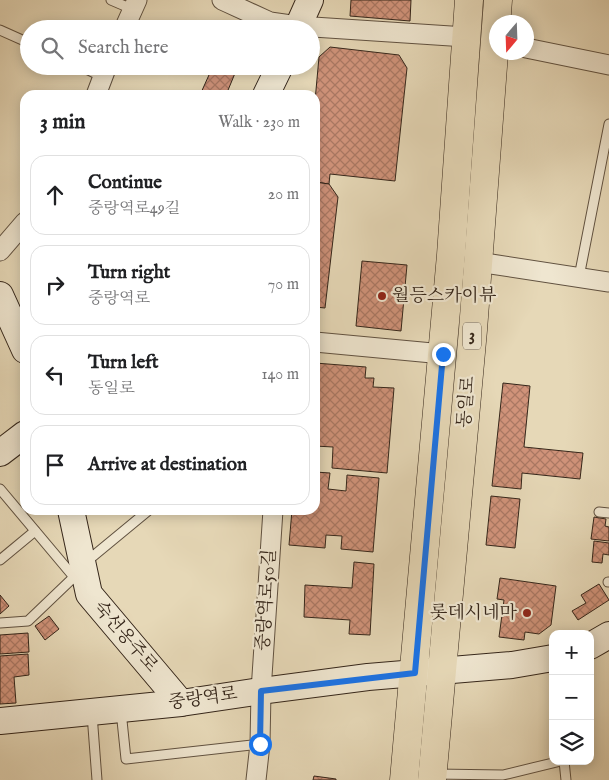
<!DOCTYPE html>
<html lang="en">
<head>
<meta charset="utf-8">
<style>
	body { margin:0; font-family:"IM FELL English","Noto Serif KR",serif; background:#f6f6f6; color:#202124 }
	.controls { position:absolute; right:15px; bottom:15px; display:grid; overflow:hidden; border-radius:10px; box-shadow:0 2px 12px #0003 }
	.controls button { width:45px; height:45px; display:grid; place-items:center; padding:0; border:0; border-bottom:1px solid #e0e0e0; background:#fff; color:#202124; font:25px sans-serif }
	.compass { position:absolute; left:489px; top:15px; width:45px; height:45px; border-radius:50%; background:#fff; box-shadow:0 2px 12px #0003; rotate:199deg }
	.stop { position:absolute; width:15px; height:15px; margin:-11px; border:4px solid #1a73e8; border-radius:50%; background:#fff }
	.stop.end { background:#1a73e8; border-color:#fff; box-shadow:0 1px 5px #0008 }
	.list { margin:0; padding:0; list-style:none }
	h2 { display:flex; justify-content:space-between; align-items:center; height:65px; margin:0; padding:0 20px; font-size:21px }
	h2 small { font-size:16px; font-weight:400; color:#757577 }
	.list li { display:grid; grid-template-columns:32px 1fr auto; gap:15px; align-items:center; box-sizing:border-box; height:80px; margin:0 10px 10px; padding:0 10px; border:1px solid #e0e0e0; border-radius:15px }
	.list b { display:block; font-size:19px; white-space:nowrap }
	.list p { margin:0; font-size:16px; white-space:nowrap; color:#757577 }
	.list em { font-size:16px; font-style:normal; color:#757577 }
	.icon { flex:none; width:28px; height:28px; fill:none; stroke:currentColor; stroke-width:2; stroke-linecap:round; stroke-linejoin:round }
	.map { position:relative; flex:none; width:609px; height:780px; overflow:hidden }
	.search { position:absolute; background:#fff; box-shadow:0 2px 12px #0003; left:20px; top:20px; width:300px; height:55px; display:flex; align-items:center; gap:12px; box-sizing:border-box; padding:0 18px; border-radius:28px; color:#757577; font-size:19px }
	.panel { position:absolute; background:#fff; box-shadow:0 2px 12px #0003; left:20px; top:90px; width:300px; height:425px; border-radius:15px }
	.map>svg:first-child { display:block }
</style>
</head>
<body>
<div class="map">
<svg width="609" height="780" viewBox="0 0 609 780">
	<defs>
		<pattern id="building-cross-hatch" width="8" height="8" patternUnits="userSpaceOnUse" patternTransform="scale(1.25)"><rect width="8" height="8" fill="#d0937a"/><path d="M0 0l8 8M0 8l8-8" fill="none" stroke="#aa7863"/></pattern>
	</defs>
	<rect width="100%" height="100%" fill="#e6d8b7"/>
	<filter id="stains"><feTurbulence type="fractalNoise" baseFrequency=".004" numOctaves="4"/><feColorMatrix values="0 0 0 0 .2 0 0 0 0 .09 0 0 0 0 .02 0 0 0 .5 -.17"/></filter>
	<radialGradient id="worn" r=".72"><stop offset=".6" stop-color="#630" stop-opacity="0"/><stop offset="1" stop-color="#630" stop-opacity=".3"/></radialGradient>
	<g fill="url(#building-cross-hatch)" stroke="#35261a">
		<path d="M351 0H411L410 21 350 16Z"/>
		<path d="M231 24 243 29H229Z"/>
		<path d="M330 47 399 55 407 68 395 181 330 174 329 184 315 182V101L319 57Z"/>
		<path d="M213 66H238L226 95H200Z"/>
		<path d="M315 182 329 184 338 197 325 308 315 307Z"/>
		<path d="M362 261 407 265 401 331 356 326Z"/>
		<path d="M315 363 366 367 365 378H374L373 387 394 388 387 473 332 468 333 447 315 446Z"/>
		<path d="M503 383 530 386 524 447 583 453 580 479 522 473 521 489 492 486Z"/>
		<path d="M315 472 330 473 328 489 346 491 347 475 379 478 373 552 341 549 342 536 326 535 325 548 289 545 292 510H315Z"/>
		<path d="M491 496 520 499 515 548 486 545Z"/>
		<path d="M594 517 606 519 605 526 609 527V541L591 539Z"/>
		<path d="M594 541 609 543V555L603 554 602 563 592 562Z"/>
		<path d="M354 562 374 564 370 635 349 634 350 620 304 617 305 585 352 588Z"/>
		<path d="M500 578 556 586 551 625 539 634 525 632 524 640 499 637 504 600 497 599Z"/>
		<path d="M599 584 609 600 578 620 572 611 586 603 581 595Z"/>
		<path d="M0 595 9 606 0 614Z"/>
		<path d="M49 616 59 629 45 640 35 626Z"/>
		<path d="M28 633 29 652 0 654V635Z"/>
		<path d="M28 654 29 675 14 677 16 703 0 704V656Z"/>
		<path d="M314 776 336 779V780H313Z"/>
	</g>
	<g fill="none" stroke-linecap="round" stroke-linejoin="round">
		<defs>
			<g id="lane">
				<path d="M111 0 132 9"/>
				<path d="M0 30 29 43"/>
				<path d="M80 66 103 77"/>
				<path d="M579 277 609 124"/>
				<path d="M0 489 79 583"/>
				<path d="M599 512 609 513"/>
				<path d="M0 560 35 531"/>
				<path d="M86 562 149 510"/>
				<path d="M608 582H609"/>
				<path d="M0 623 28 621 74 577"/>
				<path d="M121 711 126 759 260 744"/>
				<path d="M92 714 97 780"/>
				<path d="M564 761 566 780"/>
				<path d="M436 774 503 775 561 761"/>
			</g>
			<g id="street">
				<path d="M222 0 270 22 298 26 466 37"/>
				<path d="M124 29 137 0"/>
				<path d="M526 48 609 65"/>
				<path d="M96 95 107 66"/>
				<path d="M0 251 25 222"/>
				<path d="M478 262 609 282"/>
				<path d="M315 342 443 354"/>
				<path d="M256 780 260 744 261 691 273 510"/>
			</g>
			<g id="secondary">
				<path d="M297 29 310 0"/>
				<path d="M266 95 280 66"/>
				<path d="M0 295 25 350"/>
				<path d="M0 453 25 434"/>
				<path d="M71 510 89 594 181 703"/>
				<path d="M590 646 609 635"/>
				<path d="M0 721 181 703 261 691 368 677 512 665 553 658"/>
			</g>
			<g id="primary">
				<path d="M404 780 451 255 469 0"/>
				<path d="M432 780 473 330 498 0"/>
			</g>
		</defs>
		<use href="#lane" stroke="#615241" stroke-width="11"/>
		<use href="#street" stroke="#615241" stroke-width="21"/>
		<use href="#secondary" stroke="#35261a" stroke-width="28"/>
		<use href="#primary" stroke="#35261a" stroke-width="29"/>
		<use href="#lane" stroke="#efe6d0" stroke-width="9"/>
		<use href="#street" stroke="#efe6d0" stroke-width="19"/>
		<use href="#secondary" stroke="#efe6d0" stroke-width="26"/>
		<use href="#primary" stroke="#e6d8b7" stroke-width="28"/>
	</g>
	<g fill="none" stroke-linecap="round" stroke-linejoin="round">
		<path stroke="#1a73e8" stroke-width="6" d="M260 744 261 691 415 673 443 354"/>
	</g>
	<g fill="#8f2418" stroke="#efe6d0" stroke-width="2">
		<circle cx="382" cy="296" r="5"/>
		<circle cx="527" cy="613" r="5"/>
	</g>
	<g text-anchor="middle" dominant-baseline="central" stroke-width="4.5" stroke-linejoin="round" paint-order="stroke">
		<rect fill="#efe6d0" stroke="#6d6051" stroke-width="1" x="463" y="322.5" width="18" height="27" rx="4"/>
		<g font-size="16" font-weight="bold" fill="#35261a">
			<text x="472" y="336">3</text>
		</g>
		<g font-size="18" fill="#35261a" stroke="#efe6d0" text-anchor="start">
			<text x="392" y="296">월등스카이뷰</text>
			<text x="517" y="613" text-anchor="end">롯데시네마</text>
		</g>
		<g font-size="18" fill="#35261a" stroke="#efe6d0">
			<text transform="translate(467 402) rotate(-85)">동일로</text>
			<text transform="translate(267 600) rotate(-86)">중랑역로50길</text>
			<text transform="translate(125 637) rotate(49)">숙선옹주로</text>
			<text transform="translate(203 699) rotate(-8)">중랑역로</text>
		</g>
	</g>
	<rect width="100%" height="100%" filter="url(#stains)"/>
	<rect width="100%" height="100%" fill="url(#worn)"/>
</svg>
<div class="controls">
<button>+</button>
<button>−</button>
<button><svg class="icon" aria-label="layers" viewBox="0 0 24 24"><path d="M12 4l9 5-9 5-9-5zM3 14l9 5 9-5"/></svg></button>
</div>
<svg class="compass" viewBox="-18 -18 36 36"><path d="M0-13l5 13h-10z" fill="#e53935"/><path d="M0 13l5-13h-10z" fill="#757577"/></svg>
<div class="stop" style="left:260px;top:744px"></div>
<div class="stop end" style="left:443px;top:354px"></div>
<div class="search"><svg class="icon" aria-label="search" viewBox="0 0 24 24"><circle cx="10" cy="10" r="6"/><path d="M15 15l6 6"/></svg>Search here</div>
<section class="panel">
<h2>3 min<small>Walk · 230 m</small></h2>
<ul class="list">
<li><svg class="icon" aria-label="ahead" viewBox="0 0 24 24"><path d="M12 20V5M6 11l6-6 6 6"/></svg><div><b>Continue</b><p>중랑역로49길</p></div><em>20 m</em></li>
<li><svg class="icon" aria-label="right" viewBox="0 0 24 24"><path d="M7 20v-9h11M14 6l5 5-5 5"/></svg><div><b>Turn right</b><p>중랑역로</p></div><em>70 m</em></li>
<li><svg class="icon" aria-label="left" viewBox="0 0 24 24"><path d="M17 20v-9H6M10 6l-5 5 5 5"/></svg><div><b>Turn left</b><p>동일로</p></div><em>140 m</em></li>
<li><svg class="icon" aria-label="arrive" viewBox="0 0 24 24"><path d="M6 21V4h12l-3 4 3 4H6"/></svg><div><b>Arrive at destination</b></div></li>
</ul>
</section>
</div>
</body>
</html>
